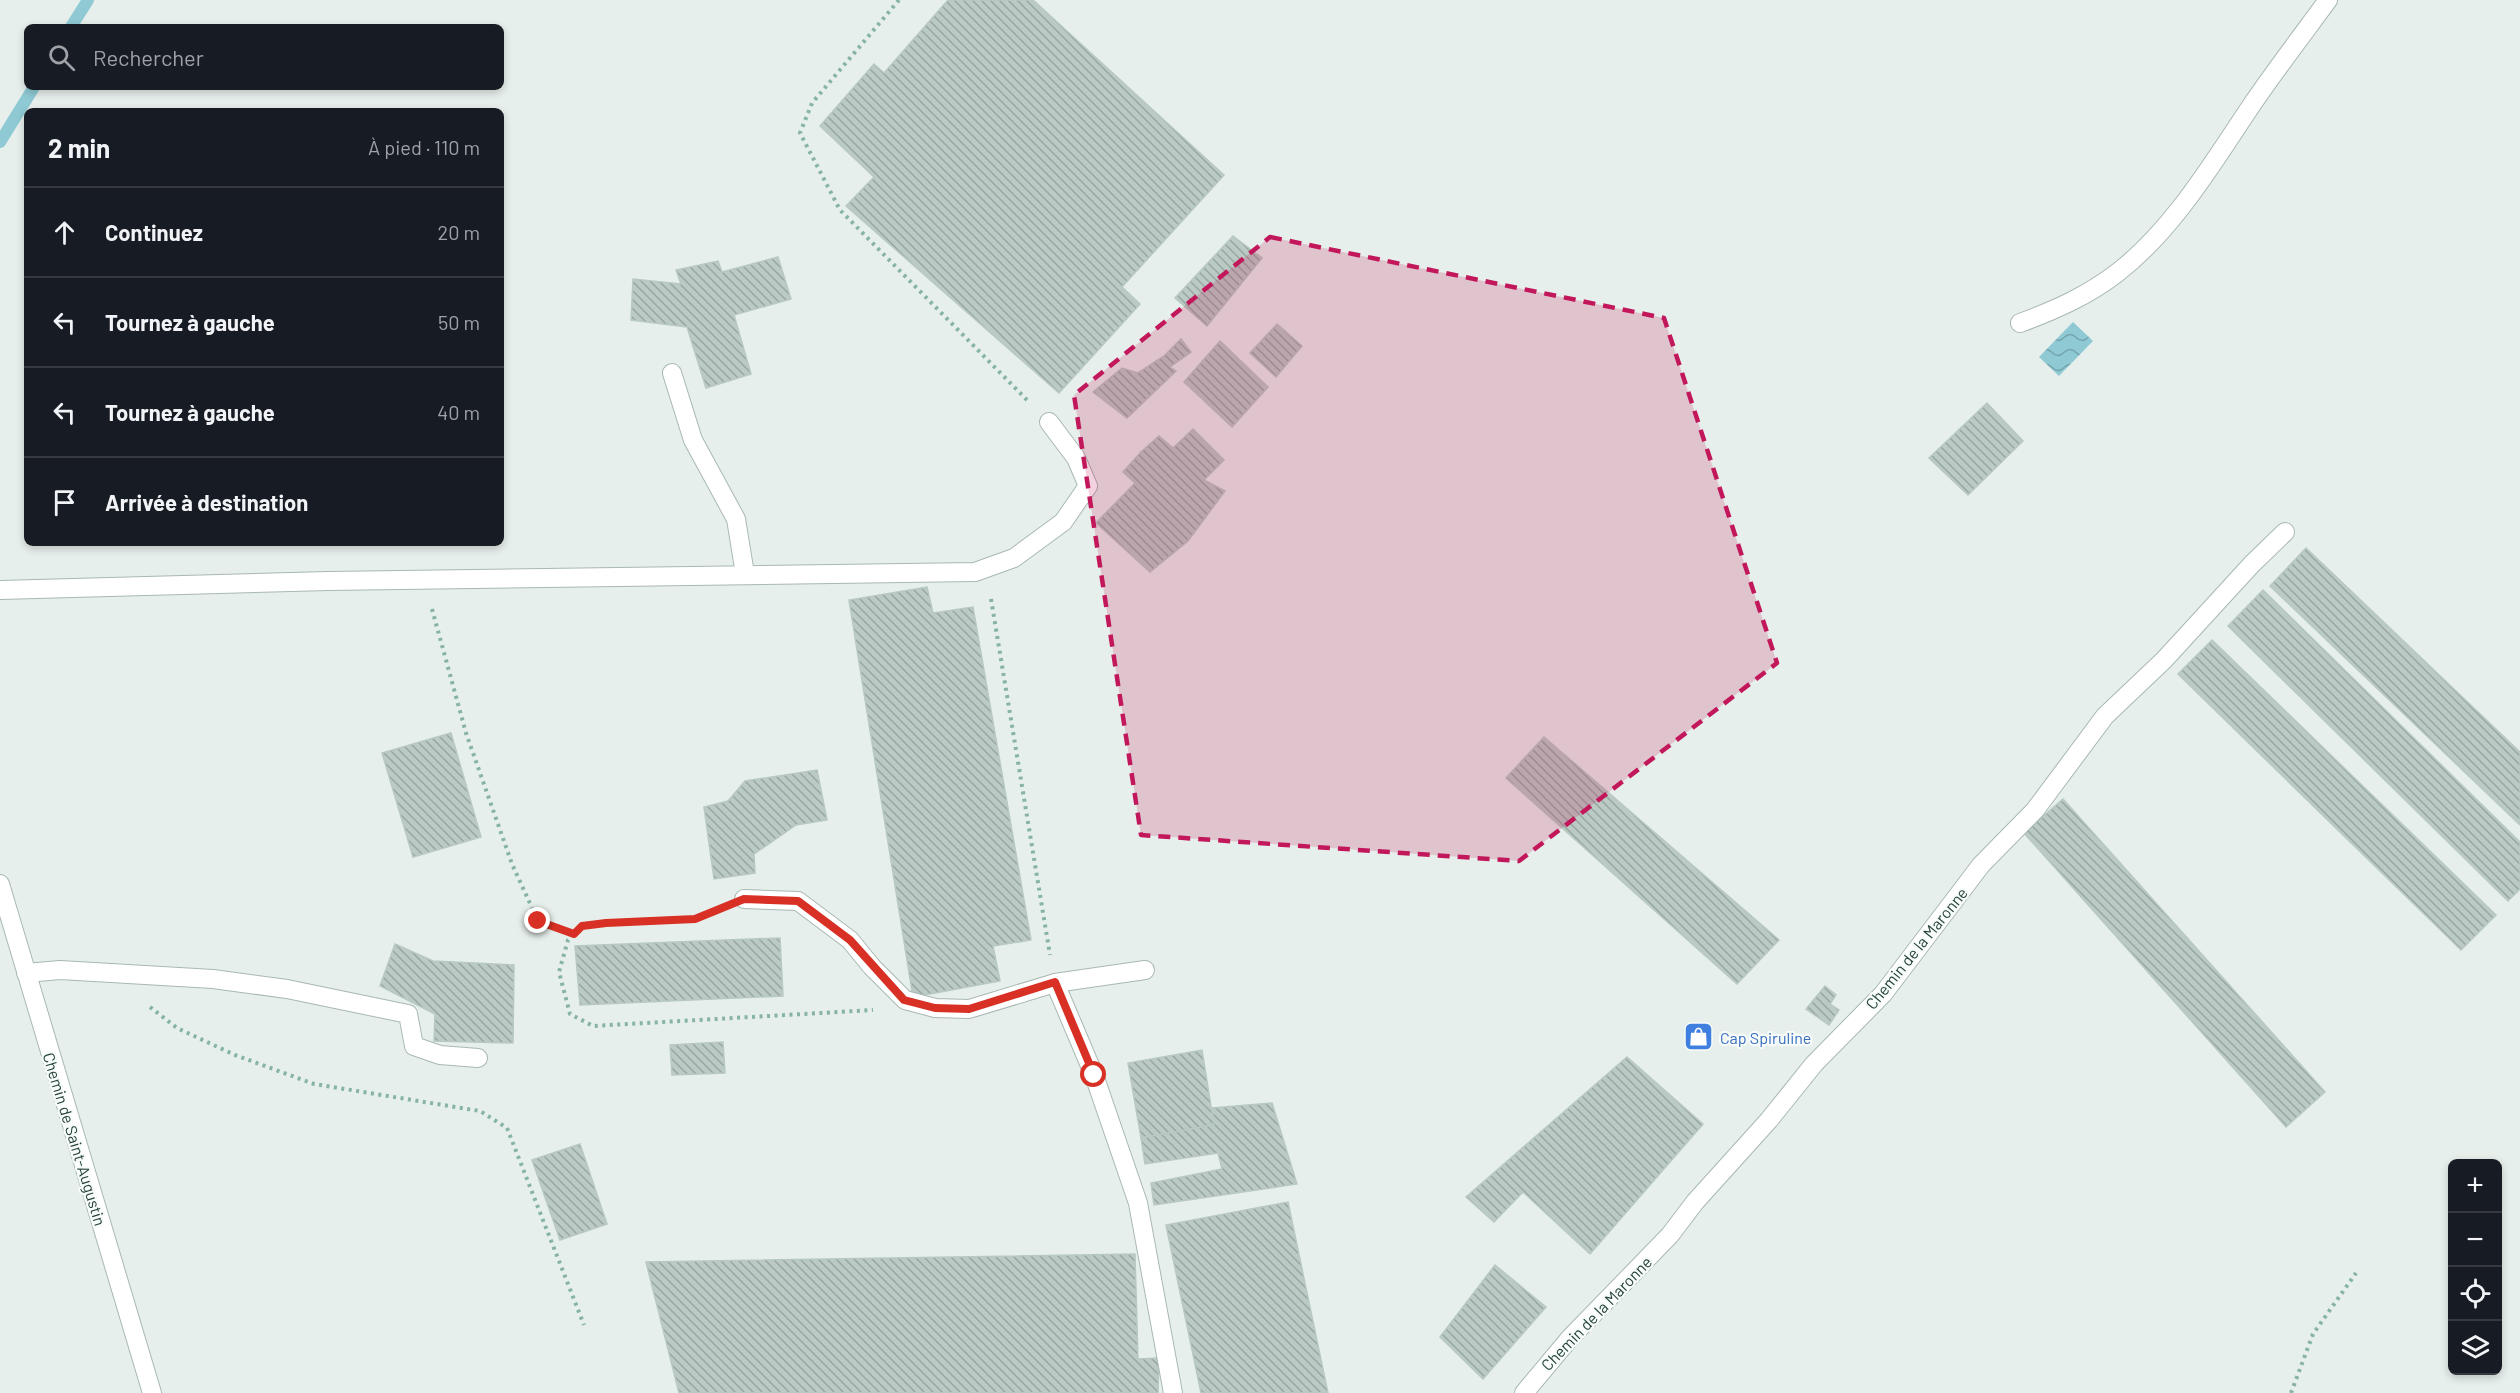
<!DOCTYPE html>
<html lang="fr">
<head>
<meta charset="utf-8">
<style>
	body { margin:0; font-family:Barlow,sans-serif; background:#242831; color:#f1f3f6 }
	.controls { position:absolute; right:18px; bottom:18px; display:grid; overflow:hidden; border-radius:9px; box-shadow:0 3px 9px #0003 }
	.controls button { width:54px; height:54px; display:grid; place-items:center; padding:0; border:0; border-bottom:2px solid #363941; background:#171b24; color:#f1f3f6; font:30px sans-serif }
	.stop { position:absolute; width:18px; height:18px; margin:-14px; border:4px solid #d93025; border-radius:50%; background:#fff }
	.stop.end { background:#d93025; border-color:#fff; box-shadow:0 2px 6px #0008 }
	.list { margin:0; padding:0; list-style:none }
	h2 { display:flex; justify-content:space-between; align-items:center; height:78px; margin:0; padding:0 24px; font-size:26px }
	h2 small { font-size:20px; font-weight:400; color:#9ea1a6 }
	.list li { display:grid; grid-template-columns:39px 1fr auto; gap:18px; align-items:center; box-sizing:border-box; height:90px; padding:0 24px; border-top:2px solid #363941 }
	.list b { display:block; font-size:22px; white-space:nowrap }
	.list em { font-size:20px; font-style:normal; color:#9ea1a6 }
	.icon { flex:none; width:33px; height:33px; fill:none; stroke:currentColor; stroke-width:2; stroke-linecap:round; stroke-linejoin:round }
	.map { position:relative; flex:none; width:2520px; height:1393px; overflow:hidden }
	.search { position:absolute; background:#171b24; box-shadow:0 3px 9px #0003; left:24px; top:24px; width:480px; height:66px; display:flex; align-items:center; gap:15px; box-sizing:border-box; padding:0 21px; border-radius:9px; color:#9ea1a6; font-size:22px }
	.panel { position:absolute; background:#171b24; box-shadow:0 3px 9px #0003; left:24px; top:108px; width:480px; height:438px; border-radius:9px }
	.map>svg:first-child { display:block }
</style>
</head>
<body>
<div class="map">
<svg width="2520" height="1393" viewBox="0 0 2520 1393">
	<defs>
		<pattern id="water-waves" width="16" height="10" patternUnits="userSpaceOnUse" patternTransform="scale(1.5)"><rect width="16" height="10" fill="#8ec9d4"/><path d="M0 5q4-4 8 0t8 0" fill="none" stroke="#74a5ad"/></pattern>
		<pattern id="building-back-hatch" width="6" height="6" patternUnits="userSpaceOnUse" patternTransform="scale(1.5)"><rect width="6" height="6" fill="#bbcac4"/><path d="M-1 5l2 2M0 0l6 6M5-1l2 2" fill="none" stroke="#98a6a0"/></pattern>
	</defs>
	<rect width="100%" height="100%" fill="#e6efeb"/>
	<path fill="url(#water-waves)" d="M2073 322 2093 341 2059 376 2039 357Z"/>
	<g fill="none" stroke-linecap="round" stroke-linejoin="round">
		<g stroke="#8ec9d4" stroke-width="12">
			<path d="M71 27 88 0"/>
			<path d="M0 142 34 87"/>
		</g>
	</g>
	<g fill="url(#building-back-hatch)" stroke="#b8c9c2" stroke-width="1.5">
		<path d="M948 0H1033L1224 175 1122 287 1140 304 1059 393 846 206 874 177 820 126 874 64 884 73Z"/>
		<path d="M1233 236 1262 258 1207 326 1175 298Z"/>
		<path d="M778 257 791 299 734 315 751 374 706 388 687 327 631 320 633 279 681 284 676 270 718 261 722 272Z"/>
		<path d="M1277 324 1302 346 1276 377 1250 353Z"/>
		<path d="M1181 339 1191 352 1170 367 1176 371 1127 418 1093 392 1122 368 1138 373 1164 356Z"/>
		<path d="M1220 341 1268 387 1232 427 1184 382Z"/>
		<path d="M1987 403 2023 441 1968 495 1929 458Z"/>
		<path d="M1193 429 1224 460 1204 480 1225 491 1188 541 1150 572 1096 523 1135 483 1123 472 1141 452 1159 436 1173 448Z"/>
		<path d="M2306 548 2520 752V825L2270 586Z"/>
		<path d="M927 587 933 613 973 607 1031 940 993 946 1000 981 913 997 849 600Z"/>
		<path d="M2263 590 2520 842V889L2508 901 2228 626Z"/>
		<path d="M2212 640 2496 915 2461 950 2178 674Z"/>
		<path d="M451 733 481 837 413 857 382 753Z"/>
		<path d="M1544 737 1779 940 1737 984 1506 778Z"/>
		<path d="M817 770 827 820 796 825 754 854 755 873 714 879 704 807 728 801 745 781Z"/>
		<path d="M2063 799 2325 1092 2286 1127 2024 833Z"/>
		<path d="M780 938 783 996 580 1005 575 946Z"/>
		<path d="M395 944 433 961 514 965 513 1043 434 1041 435 1014 380 986Z"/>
		<path d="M1825 986 1836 995 1830 1004 1839 1010 1829 1025 1806 1009Z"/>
		<path d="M723 1042 725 1073 672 1075 670 1045Z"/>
		<path d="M1202 1050 1214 1125 1141 1138 1128 1063Z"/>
		<path d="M1627 1057 1703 1124 1590 1254 1523 1192 1494 1222 1466 1197Z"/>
		<path d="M1272 1103 1297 1184 1154 1205 1151 1183 1222 1169 1218 1153 1145 1164 1141 1138 1214 1125 1212 1108Z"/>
		<path d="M580 1144 607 1224 560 1240 532 1160Z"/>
		<path d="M1288 1202 1328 1393H1201L1166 1225Z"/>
		<path d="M1135 1254 1138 1359 1159 1358 1158 1393H679L646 1262Z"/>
		<path d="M1495 1265 1546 1307 1483 1379 1440 1337Z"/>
	</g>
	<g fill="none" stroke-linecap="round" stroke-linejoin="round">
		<defs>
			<g id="minor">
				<path d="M2020 323C2055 310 2087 296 2117 273 2174 229 2213 162 2253 103 2277 68 2303 34 2328 0"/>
				<path d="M672 373 693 440 736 519 745 574"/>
				<path d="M0 590 328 581 975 572 1014 558 1063 522 1088 486 1076 458 1049 422"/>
				<path d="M0 884 152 1393"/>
				<path d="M744 899 798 901 850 940 872 967 905 1000 935 1008 969 1009 1055 983 1094 1075 1138 1203 1173 1393"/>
				<path d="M26 973 60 970 213 979 287 989 408 1014 414 1046 440 1055 478 1058"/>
				<path d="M1055 983 1145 970"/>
				<path d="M1524 1393 1570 1338 1670 1235 1695 1202 1769 1120 1814 1064 1883 994 1981 865 2035 810 2105 716 2164 660 2252 564 2285 532"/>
			</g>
		</defs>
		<use href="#minor" stroke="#a8b8b2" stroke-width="20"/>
		<g stroke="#86b3a5" stroke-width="4" stroke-dasharray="3 4.5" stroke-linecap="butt">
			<path d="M899 0 812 103 800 133 840 210 1028 401"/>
			<path d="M991 599 1050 955"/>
			<path d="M432 609 466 733 512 864 538 921 574 934"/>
			<path d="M718 909 695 919 582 926 568 940 559 972 570 1014 593 1026 873 1010"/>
			<path d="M150 1007 177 1028 235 1055 314 1084 480 1111 507 1128 584 1325"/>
			<path d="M2291 1393 2313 1334 2356 1273"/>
		</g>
		<use href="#minor" stroke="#fff" stroke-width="18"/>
	</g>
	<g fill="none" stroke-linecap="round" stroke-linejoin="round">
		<path stroke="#d93025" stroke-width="8" d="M538 921 574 934 582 926 606 923 695 919 744 899 798 901 850 940 904 1000 935 1008 969 1009 1055 982 1094 1075"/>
	</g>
	<path fill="#c2185b" fill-opacity="0.2" stroke="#c2185b" stroke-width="4.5" stroke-dasharray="12 8" stroke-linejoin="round" d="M1270 237 1664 318 1777 663 1519 861 1141 835 1074 395Z"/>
	<defs>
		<symbol id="shop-square" viewBox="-11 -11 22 22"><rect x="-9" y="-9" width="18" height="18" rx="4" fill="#3f7fe0" stroke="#f7fbf9"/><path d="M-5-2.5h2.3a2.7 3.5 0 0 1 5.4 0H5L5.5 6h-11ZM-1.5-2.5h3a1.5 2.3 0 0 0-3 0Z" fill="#fff"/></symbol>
	</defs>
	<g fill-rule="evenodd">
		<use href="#shop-square" x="1682" y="1020" width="33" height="33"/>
	</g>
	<g text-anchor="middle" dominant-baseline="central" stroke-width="4.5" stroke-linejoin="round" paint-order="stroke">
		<g font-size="16" fill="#24423a" stroke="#f7fbf9">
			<text transform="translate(1916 948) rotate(-51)">Chemin de la Maronne</text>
			<text transform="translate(75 1139) rotate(73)">Chemin de Saint-Augustin</text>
			<text transform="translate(1596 1313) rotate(-46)">Chemin de la Maronne</text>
		</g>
		<g font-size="16" fill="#366cbe" stroke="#f7fbf9" text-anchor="start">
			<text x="1720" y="1037">Cap Spiruline</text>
		</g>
	</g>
</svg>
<div class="controls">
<button>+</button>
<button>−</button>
<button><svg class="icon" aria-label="locate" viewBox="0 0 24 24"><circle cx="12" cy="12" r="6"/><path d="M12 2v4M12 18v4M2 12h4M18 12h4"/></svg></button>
<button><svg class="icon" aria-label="layers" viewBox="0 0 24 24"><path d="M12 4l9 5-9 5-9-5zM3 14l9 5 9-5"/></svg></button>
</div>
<div class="stop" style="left:1094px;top:1075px"></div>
<div class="stop end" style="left:538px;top:921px"></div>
<div class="search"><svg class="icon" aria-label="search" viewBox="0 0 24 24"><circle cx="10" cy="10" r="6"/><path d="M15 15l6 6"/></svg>Rechercher</div>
<section class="panel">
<h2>2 min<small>À pied · 110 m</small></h2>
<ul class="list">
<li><svg class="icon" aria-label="ahead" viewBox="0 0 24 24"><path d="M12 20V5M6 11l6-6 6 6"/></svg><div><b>Continuez</b></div><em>20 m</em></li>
<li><svg class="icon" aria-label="left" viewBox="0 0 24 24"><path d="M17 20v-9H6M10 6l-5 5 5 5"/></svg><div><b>Tournez à gauche</b></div><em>50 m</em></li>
<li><svg class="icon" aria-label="left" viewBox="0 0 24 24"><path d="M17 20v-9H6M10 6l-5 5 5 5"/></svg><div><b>Tournez à gauche</b></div><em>40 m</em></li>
<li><svg class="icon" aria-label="arrive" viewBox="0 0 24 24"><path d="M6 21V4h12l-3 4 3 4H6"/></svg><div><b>Arrivée à destination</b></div></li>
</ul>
</section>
</div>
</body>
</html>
